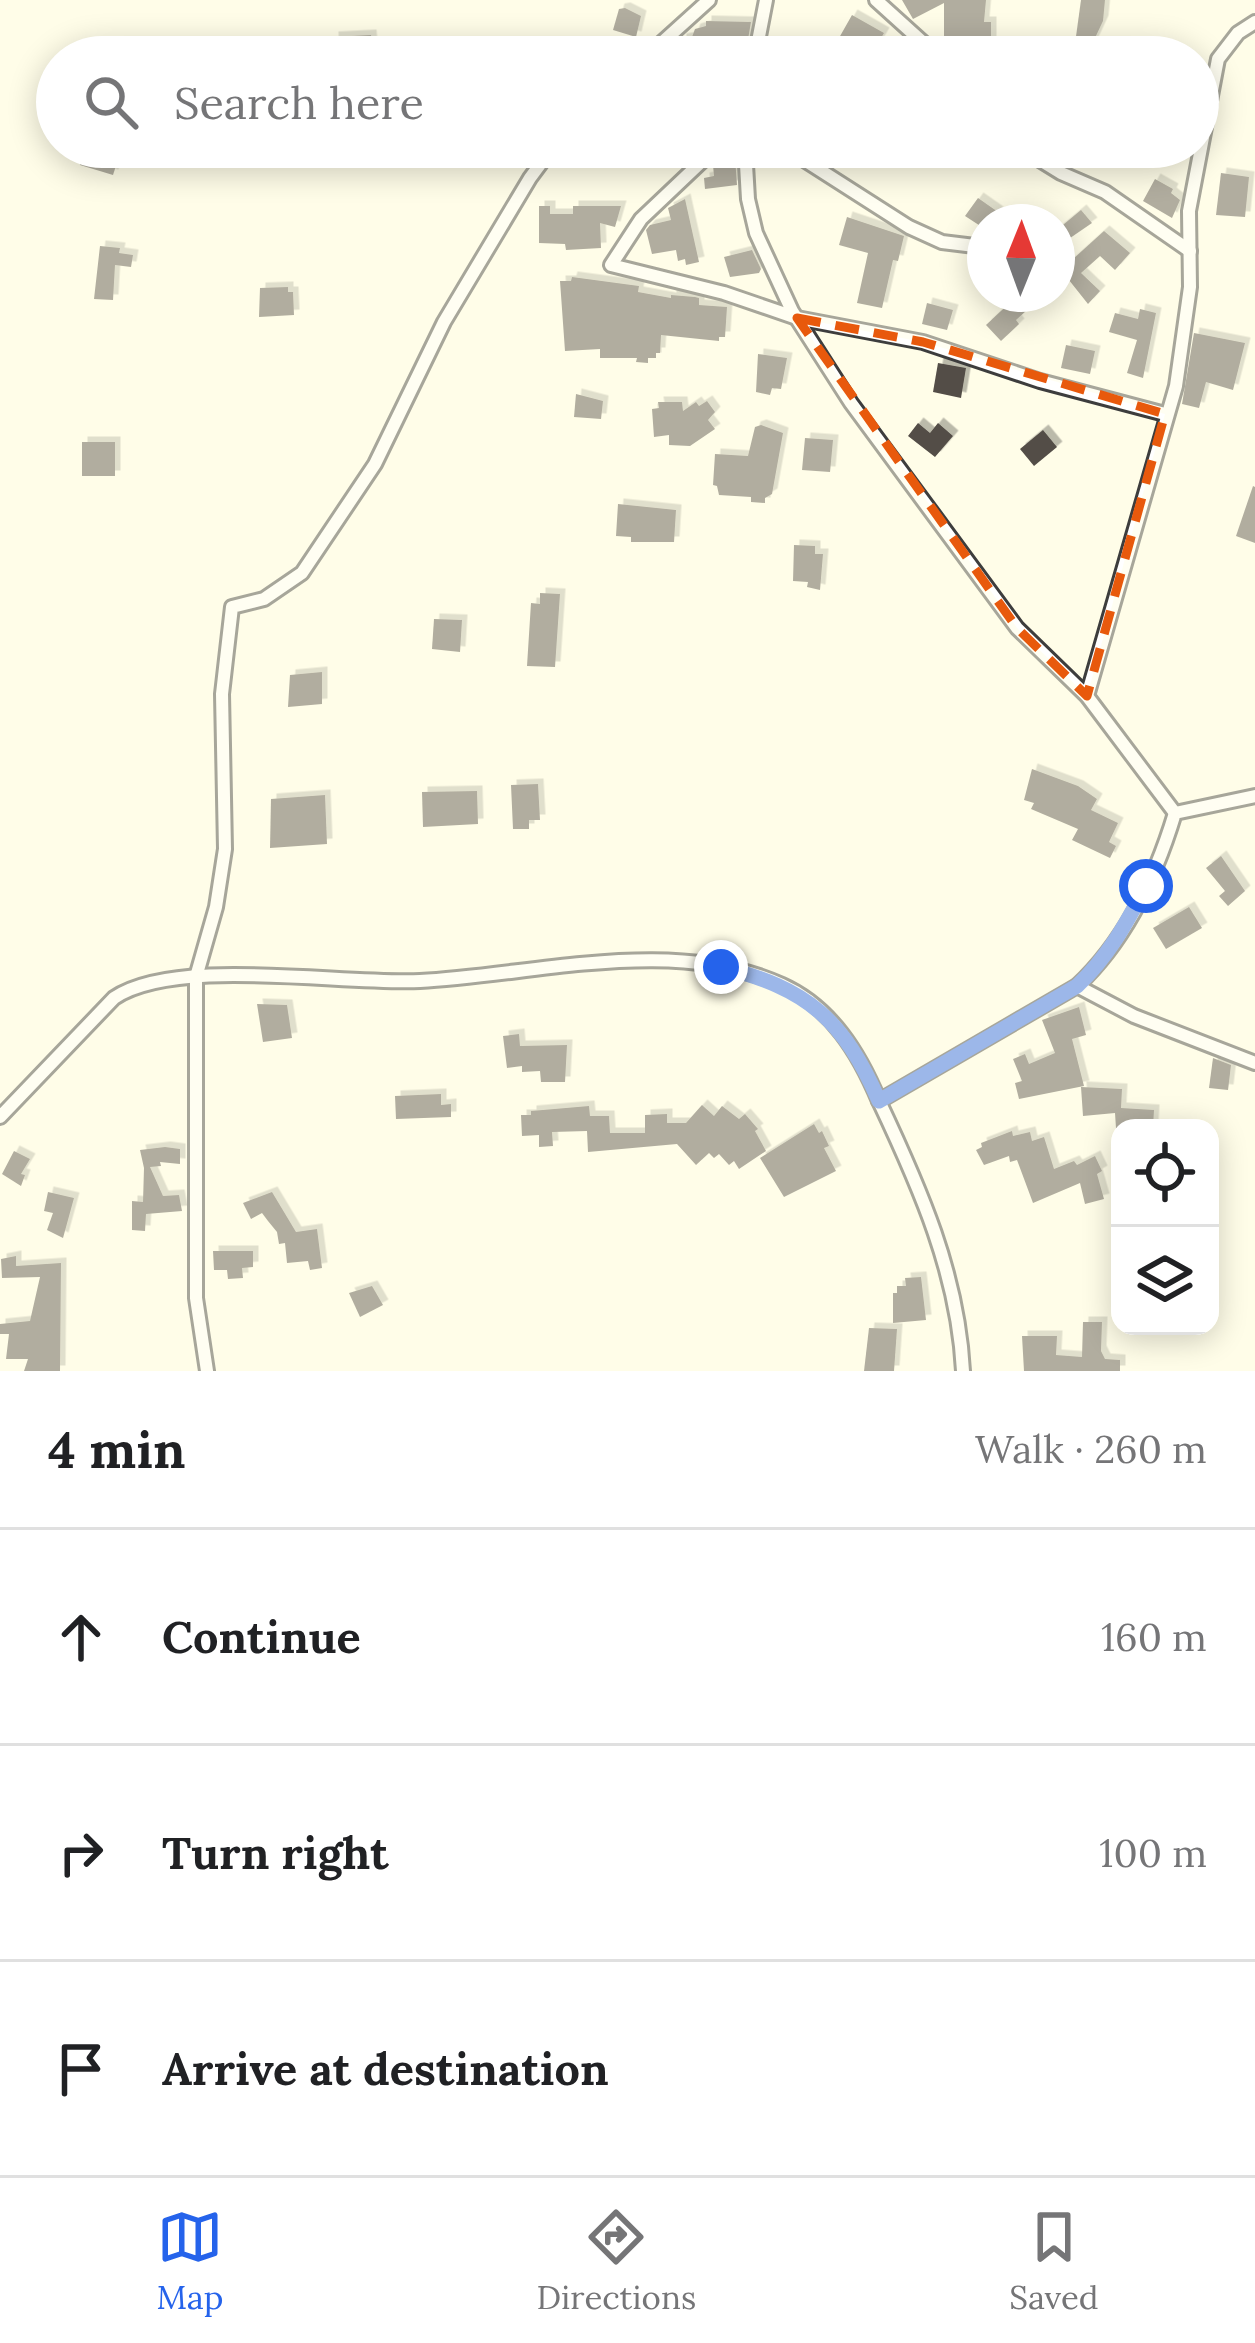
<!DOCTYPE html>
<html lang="en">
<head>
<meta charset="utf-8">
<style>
	body { margin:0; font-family:Lora,serif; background:#f2f2f2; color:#202124 }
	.controls { position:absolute; right:36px; bottom:36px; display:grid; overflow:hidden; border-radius:24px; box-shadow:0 6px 30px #0003 }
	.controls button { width:108px; height:108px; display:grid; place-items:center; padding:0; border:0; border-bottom:3px solid #e0e0e0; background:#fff; color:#202124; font:60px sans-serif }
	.compass { position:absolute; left:967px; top:204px; width:108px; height:108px; border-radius:50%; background:#fff; box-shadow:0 6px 30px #0003; rotate:1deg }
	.stop { position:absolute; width:36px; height:36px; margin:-27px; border:9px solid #2563eb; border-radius:50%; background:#fff }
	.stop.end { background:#2563eb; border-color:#fff; box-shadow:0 3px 12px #0008 }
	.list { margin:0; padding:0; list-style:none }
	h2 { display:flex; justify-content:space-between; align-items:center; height:156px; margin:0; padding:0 48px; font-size:51px }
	h2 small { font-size:39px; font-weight:400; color:#757577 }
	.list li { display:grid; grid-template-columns:78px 1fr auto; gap:36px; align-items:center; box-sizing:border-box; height:216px; padding:0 48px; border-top:3px solid #e0e0e0 }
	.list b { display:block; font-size:45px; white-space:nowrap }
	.list em { font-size:39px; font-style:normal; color:#757577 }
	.icon { flex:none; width:66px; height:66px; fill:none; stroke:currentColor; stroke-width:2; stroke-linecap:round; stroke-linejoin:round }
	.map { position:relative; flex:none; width:1255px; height:1371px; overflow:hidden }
	.search { position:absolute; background:#fff; box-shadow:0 6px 30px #0003; left:36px; right:36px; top:36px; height:132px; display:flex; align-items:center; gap:30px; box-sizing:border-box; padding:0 42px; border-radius:66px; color:#757577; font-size:45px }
	.sheet { height:804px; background:#fff }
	nav { display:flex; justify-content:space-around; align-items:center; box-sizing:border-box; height:168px; border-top:3px solid #e0e0e0; background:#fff; font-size:33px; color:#757577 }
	nav a { display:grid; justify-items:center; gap:6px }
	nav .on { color:#2563eb }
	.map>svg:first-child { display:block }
</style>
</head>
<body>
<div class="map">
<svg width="1255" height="1371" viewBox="0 0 1255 1371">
	<defs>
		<filter id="shadow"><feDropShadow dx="5.5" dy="-5.5" stdDeviation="0" flood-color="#0004"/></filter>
	</defs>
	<rect width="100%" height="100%" fill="#fffde8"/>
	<g fill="#534d47" filter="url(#shadow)">
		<path d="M902 0H986L984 22H991V57H975V42H944V3L913 19Z"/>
		<path d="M1081 0H1105L1103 21 1087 55 1074 51Z"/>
		<path d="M625 8 641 16 636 37 613 30 619 9Z"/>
		<path d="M852 15 884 33 870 57 856 51 853 56 835 45Z"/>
		<path d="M706 21 751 22 745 57H681V39L692 37 695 29 706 26Z"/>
		<path d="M371 35 373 57 334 56 333 37Z"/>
		<path d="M86 147H122L113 175 80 165Z"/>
		<path d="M735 157 737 185 705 189 704 178 714 176 713 165 719 160Z"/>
		<path d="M1221 173 1249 177 1245 217 1216 215Z"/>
		<path d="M1155 179 1173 189 1171 193 1180 200 1172 218 1143 201Z"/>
		<path d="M978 198 998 212 990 222H985V229L965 216Z"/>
		<path d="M685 199 699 262 686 265 685 259 678 261 676 250 652 254 646 230 650 225 671 220 668 208Z"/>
		<path d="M539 206H550V214H573V206H621L615 227 600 223 601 248 566 250 565 244 539 243Z"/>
		<path d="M1081 210 1092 223 1057 247V230Z"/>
		<path d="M847 217 904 236 898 261 893 260 882 308 857 303 868 253 839 245Z"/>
		<path d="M1104 231 1130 253 1115 270 1100 256 1081 273 1100 291 1088 304 1061 270Z"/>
		<path d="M100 246 120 248 119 253 133 255 131 267 115 265 113 300 94 299Z"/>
		<path d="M752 250 761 269 759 273 730 277 724 257Z"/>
		<path d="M572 277 639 286 638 292 671 298V295L695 297 699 298V305L727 307 725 337H719V341L661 335 660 353H656V358H648V363L636 362 637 358H600V349L565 351 560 281H571Z"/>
		<path d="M288 287V292H293L294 315 259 317 260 288Z"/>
		<path d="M1016 297 1027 310 1016 320 1019 324 1001 341 986 325Z"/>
		<path d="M927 303 953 310 947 330 922 324Z"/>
		<path d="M1140 309 1156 313 1143 378 1127 373 1137 340 1109 332 1115 313 1138 319Z"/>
		<path d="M1194 333 1245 343 1233 390 1206 382 1199 408 1182 404Z"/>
		<path d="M1066 345 1095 351 1090 374 1061 368Z"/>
		<path d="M758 354 787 358 781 389 772 388 770 395 756 392Z"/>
		<path d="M938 363 966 368 961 398 933 392Z"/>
		<path d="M576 394 603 401 601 419 574 417Z"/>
		<path d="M707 401 715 412 708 420 715 429 690 446 669 445V435L654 437 652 409 659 408 658 402H682L683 411 696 402 699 406Z"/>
		<path d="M918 423 930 433 938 423 953 436 935 457 908 436Z"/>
		<path d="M761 425 783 433 772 494 765 498V503L751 502V497L719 495 717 486 713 485 715 454 748 456 755 427Z"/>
		<path d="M1043 430 1057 447 1034 466 1020 449Z"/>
		<path d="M805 438 833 440 830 472 802 470Z"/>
		<rect x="82" y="442" width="33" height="34"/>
		<path d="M1253 486 1255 487V543L1236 536Z"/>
		<path d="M618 504 676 510 674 542H631V537L616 536Z"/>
		<path d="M794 545 815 546V554H823L820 590 807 587 808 582 793 581Z"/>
		<path d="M540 593 560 594 555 667 527 666 531 603 540 604Z"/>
		<path d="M434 619 462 620 460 652 432 649Z"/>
		<path d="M322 672V704L288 707 290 675Z"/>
		<path d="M1032 769 1078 786 1097 799 1091 810 1118 823 1109 842 1116 846 1110 858 1072 840 1078 829 1031 809 1034 803 1024 800Z"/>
		<path d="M538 784 540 820H529V829H513L511 785Z"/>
		<path d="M477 791 478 824 423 827 422 792Z"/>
		<path d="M325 795 327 844 270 848 271 799Z"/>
		<path d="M1221 856 1245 891 1228 906 1219 896 1225 891 1206 868Z"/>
		<path d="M1189 907 1202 928 1166 949 1153 928Z"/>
		<path d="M257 1004 287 1005 292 1038 263 1042Z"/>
		<path d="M1079 1007 1086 1035 1072 1039 1084 1086 1019 1099 1015 1083 1022 1081 1013 1059 1025 1054 1029 1064 1055 1053 1042 1020Z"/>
		<path d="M519 1034 520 1046 567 1045 565 1082H541L540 1071 522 1072V1066L507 1068 503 1036Z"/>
		<path d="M1213 1058 1231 1065 1228 1090 1209 1088Z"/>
		<path d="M1081 1087 1122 1089 1121 1108 1154 1110 1153 1128H1116L1115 1113 1083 1116Z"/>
		<path d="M441 1094V1105L451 1104V1117L396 1119 395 1096Z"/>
		<path d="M702 1105 714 1116 722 1106 739 1119 745 1114 758 1129 755 1131 766 1151 739 1169 734 1161 729 1165 719 1154 714 1158 709 1153 696 1165 677 1144 588 1152 587 1131 552 1132 553 1146 539 1147V1135L522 1136 521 1115H531V1111L589 1106 590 1116H609L610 1133H645V1115L667 1114V1123H686Z"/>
		<path d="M814 1124 819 1133 822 1131 829 1146 824 1148 836 1171 784 1197 760 1158Z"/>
		<path d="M1012 1131 1013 1136 1030 1132 1032 1141 1044 1137 1054 1169 1074 1161 1077 1165 1095 1156 1102 1171 1097 1174 1104 1199 1085 1204 1080 1183 1033 1203 1017 1160 1010 1162 1009 1156 984 1165 976 1150 982 1147 981 1143Z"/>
		<path d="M165 1147 180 1149V1164L160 1162 161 1166 150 1167 163 1196 179 1195 182 1211 146 1214 145 1231 132 1230V1201L143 1202 144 1168 140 1150Z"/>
		<path d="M14 1151 30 1159 21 1174 25 1175 21 1186 2 1174Z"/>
		<path d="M48 1192 74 1198 63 1238 47 1230 53 1213 44 1211Z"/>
		<path d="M272 1192 296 1232 317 1229 322 1268 310 1270 308 1261 287 1263 285 1243 279 1244 277 1232 268 1221 262 1213 251 1219 243 1203Z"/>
		<path d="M213 1251H253V1267L242 1268 243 1278 228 1279 227 1270H214Z"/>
		<path d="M16 1256V1266L61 1263 60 1371H24L28 1359H6L9 1334H0V1324L30 1321 40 1277 2 1278 1 1259Z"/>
		<path d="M921 1277 926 1320 893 1323V1293H897V1286H906L905 1278Z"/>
		<path d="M372 1286 383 1305 360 1317 349 1293Z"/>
		<path d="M1083 1322H1102L1101 1351 1105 1359 1120 1360V1371H1024L1022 1336H1057L1056 1355 1082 1357Z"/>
		<path d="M869 1328 897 1329 894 1371H864Z"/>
	</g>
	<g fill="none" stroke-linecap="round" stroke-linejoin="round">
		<defs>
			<g id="street">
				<path d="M876 0 939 57"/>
				<path d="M646 57 709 0"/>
				<path d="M755 57 766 0"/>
				<path d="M717 147 641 219 611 265 724 293 797 318 923 342 1040 381 1165 414"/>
				<path d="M745 147 748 199 756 233 792 311 851 403 1017 628 1087 696 1175 813"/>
				<path d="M784 147 909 227 942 242 983 247"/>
				<path d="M1019 147 1061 173 1105 192 1190 251"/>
				<path d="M1087 696 1176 386 1190 287 1189 211 1218 59 1238 33 1255 22"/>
				<path d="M1077 986C1125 941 1156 876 1175 813L1255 796"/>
				<path d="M879 1101C920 1188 958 1274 963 1371"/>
				<path d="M0 1117 114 998C176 956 342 985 420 981 534 975 674 935 782 985 831 1007 859 1053 879 1101L1077 986 1134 1016 1255 1063"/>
				<path d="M207 1371 196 1298V977L216 907 225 849 222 694 232 607 264 599 302 573 375 464 444 322 530 178 553 147"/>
			</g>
		</defs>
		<use href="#street" stroke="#3d3d3d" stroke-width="18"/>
		<use href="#street" stroke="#fff" stroke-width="12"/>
	</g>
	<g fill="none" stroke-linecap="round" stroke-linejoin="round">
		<path stroke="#2563eb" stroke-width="15" d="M721 967C807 988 844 1020 879 1101L1077 986C1108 957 1126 924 1146 886"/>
	</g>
	<path d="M0 0H1255V1371H0ZM797 318 923 342 1165 414 1087 696 1017 628Z" fill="#fffde8" fill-opacity=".55" fill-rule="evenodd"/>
	<path fill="none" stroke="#e8590c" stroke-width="9" stroke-dasharray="24 15" stroke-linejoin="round" d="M797 318 923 342 1165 414 1087 696 1017 628Z"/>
</svg>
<div class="controls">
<button><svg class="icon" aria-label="locate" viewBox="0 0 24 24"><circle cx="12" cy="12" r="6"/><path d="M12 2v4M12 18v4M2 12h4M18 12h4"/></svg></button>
<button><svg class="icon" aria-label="layers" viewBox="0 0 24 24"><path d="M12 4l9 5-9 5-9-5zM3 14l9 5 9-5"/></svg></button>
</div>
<svg class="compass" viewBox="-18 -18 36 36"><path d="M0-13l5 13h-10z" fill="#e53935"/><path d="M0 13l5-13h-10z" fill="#757577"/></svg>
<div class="stop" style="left:1146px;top:886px"></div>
<div class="stop end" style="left:721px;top:967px"></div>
<div class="search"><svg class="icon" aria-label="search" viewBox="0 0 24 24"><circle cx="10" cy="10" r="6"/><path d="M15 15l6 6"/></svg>Search here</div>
</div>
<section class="sheet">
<h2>4 min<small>Walk · 260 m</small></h2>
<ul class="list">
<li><svg class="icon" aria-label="ahead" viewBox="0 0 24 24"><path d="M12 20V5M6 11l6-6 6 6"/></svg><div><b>Continue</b></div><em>160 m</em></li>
<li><svg class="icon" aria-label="right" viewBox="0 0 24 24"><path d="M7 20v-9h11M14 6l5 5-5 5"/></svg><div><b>Turn right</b></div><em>100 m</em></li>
<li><svg class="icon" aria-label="arrive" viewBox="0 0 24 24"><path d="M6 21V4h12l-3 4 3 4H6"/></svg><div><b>Arrive at destination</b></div></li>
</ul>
</section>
<nav>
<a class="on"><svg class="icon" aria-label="map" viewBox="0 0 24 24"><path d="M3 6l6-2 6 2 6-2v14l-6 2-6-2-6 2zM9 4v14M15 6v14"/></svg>Map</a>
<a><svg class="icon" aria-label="directions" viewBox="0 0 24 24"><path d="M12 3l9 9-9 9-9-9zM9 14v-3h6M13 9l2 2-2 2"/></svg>Directions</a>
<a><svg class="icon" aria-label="saved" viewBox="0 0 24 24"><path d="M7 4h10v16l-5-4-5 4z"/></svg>Saved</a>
</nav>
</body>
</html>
